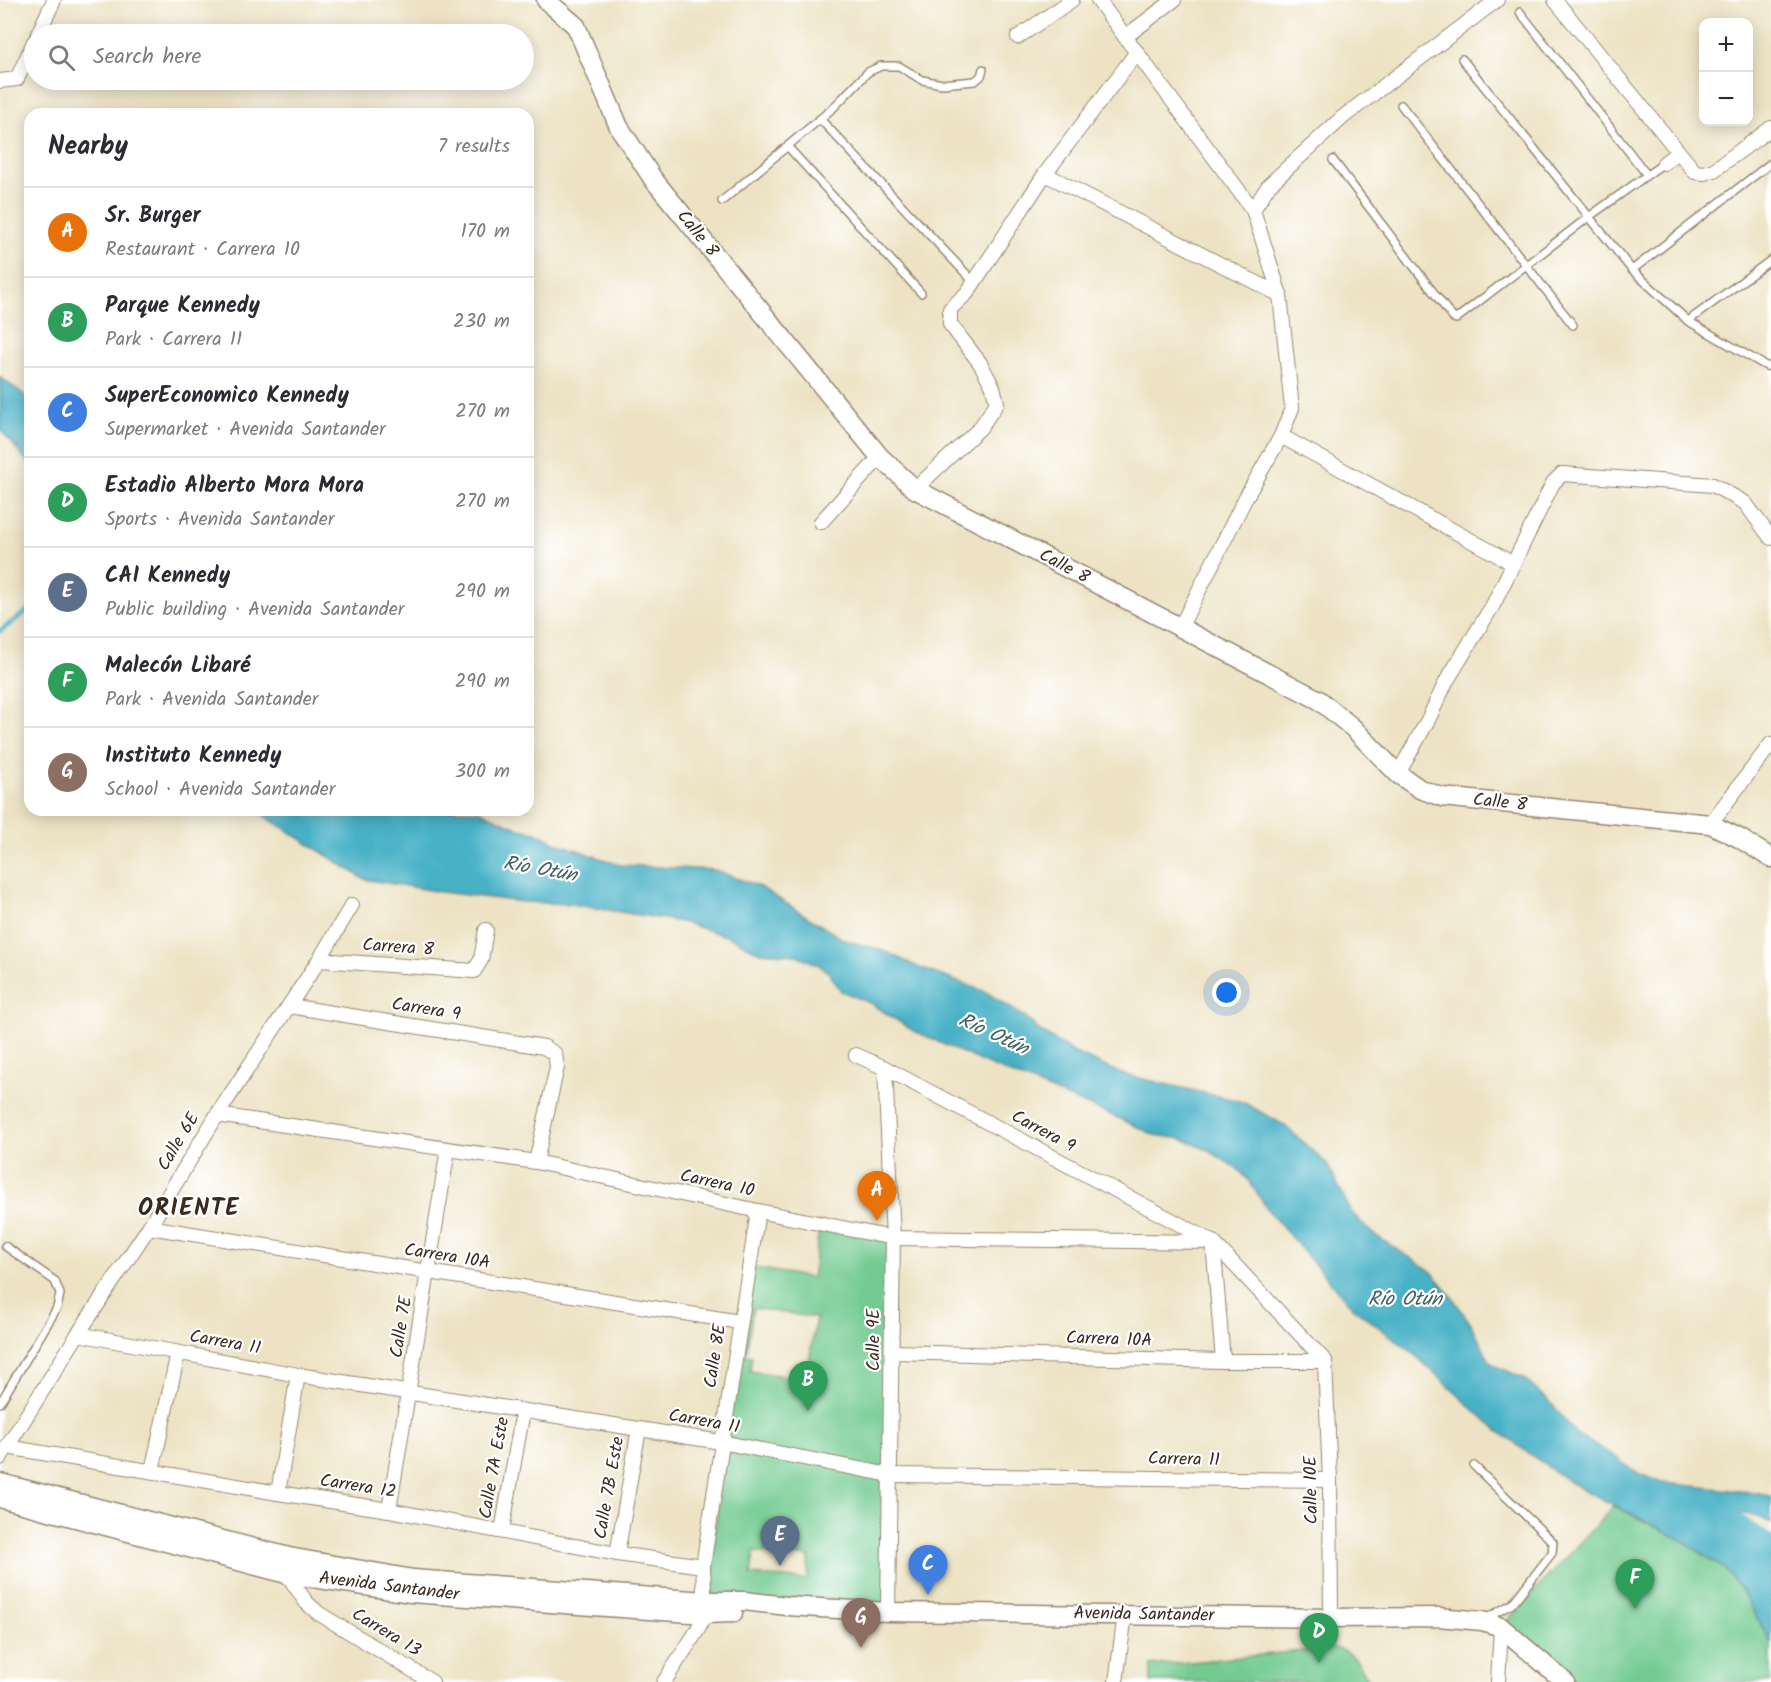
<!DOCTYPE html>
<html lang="en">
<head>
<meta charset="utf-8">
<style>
	body { margin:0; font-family:Kalam,sans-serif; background:#f2f2f3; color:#2b2b33 }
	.controls { position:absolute; right:18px; top:18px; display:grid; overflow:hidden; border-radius:12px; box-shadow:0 3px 15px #0003 }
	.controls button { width:54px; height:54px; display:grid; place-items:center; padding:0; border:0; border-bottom:2px solid #e1e1e2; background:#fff; color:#2b2b33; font:30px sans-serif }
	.you { position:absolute; left:1227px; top:993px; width:21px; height:21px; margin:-15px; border:4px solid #fff; border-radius:50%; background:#1a73e8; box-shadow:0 0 0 9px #1a73e833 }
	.badge { display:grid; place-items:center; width:39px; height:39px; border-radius:50%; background:#111827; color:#fff; font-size:20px; font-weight:700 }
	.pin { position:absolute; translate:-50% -50px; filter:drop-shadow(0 2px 3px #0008) }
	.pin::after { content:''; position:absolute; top:32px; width:21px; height:18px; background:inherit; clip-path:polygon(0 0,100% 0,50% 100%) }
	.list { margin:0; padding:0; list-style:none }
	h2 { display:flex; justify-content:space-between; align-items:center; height:78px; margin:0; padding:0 24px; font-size:26px }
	h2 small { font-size:20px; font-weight:400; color:#7c7c81 }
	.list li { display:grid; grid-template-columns:39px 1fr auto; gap:18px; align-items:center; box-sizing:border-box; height:90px; padding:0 24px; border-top:2px solid #e1e1e2 }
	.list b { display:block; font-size:22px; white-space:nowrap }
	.list p { margin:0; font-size:20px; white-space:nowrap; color:#7c7c81 }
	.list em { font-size:20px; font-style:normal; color:#7c7c81 }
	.icon { flex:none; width:33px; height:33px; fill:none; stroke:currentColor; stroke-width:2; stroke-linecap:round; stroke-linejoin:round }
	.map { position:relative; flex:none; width:1771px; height:1682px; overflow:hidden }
	.search { position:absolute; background:#fff; box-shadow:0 3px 15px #0003; left:24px; top:24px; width:510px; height:66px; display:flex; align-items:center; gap:15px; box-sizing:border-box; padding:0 21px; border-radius:33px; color:#7c7c81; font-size:22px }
	.panel { position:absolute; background:#fff; box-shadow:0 3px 15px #0003; left:24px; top:108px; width:510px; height:708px; border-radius:18px }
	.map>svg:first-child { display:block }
</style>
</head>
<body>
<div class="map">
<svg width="1771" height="1682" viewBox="0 0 1771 1682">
	<rect width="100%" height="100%" fill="#fff"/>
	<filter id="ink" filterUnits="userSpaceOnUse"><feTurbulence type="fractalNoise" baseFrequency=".0167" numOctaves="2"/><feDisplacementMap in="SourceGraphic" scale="12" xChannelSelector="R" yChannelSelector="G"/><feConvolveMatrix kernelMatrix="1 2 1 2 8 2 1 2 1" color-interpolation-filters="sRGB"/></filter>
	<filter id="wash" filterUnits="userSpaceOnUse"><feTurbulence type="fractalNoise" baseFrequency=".008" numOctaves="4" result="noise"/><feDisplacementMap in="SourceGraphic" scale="24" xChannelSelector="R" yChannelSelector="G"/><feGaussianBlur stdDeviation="1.35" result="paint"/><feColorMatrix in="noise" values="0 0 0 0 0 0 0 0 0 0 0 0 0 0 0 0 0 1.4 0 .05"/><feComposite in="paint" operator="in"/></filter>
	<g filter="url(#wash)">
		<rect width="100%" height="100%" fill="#ede3c4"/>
		<g fill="#73cb91" stroke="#577a58" stroke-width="1.5" fill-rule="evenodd">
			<path d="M820 1223 893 1238 888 1612 705 1601 750 1267 812 1278ZM753 1308 816 1318 806 1379 750 1371 752 1356 746 1355ZM754 1552 809 1557 807 1580 751 1575Z"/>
			<path d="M1614 1506 1682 1540 1725 1569 1742 1591 1771 1643V1682H1565L1501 1627Z"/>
			<path d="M1332 1648C1353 1650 1360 1664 1369 1682H1151V1666Z"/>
		</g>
		<g fill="#47b1c6" stroke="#416e72" stroke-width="1.5">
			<path d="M0 377 30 399V465L0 429Z"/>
			<path d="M255 810H291L328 834 411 858 481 870 490 863C468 842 427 839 398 832 369 825 341 816 312 810H478L520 829 536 832 557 843 620 865 715 870 760 887 844 940 882 950 920 968 986 992 1025 1017 1041 1032 1073 1052 1122 1074 1243 1102 1284 1125 1327 1164 1352 1213 1373 1234 1431 1271 1448 1291 1470 1323 1491 1363 1524 1379 1552 1404 1577 1435 1613 1455 1633 1471 1663 1483 1760 1493 1771 1497V1524C1753 1512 1731 1510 1712 1518L1724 1536 1771 1569V1643L1742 1591 1725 1569 1682 1540 1571 1483 1514 1443 1488 1423 1413 1353 1351 1306 1270 1213 1249 1181 1239 1170 1210 1151 1183 1139 1154 1135 1123 1120 996 1068 912 1030 870 1003 841 991 829 973 819 965 797 955 759 952 732 938 682 922 571 904 523 902 441 892 364 879Z"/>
		</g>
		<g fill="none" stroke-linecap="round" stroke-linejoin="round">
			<path stroke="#47b1c6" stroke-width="5" d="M0 631 30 609"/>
			<g stroke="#47b1c6" stroke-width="30">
				<path d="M295 810 359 833 410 846 529 869"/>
				<path d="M1679 1506 1717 1516 1771 1553"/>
			</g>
		</g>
	</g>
	<g filter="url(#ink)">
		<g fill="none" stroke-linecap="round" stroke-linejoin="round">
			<defs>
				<g id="service">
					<path d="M1520 12 1647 175"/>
					<path d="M1462 59 1632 270 1688 321 1766 366 1771 367"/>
					<path d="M1401 105 1573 325"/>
					<path d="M820 119 974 282"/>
					<path d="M788 147 921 293"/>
					<path d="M1333 160 1453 318 1456 319 1590 216 1664 163"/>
					<path d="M722 201 833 108 868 72 881 66H899L922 80 942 84 975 81 981 76 983 69"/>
					<path d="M1632 270 1771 163"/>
					<path d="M1688 321 1771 260"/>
					<path d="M0 1403 57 1308 60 1294 55 1281 5 1246"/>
					<path d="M1474 1466 1553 1542 1552 1553 1512 1604 1485 1619"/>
				</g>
				<g id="minor">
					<path d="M1098 0 1253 210"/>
					<path d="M1555 0 1695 172 1704 173 1714 170 1771 128"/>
					<path d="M38 34 54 0"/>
					<path d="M1018 37 1072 0"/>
					<path d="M1125 37 1174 0"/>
					<path d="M0 81 17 79 34 42"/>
					<path d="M1664 163 1677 153"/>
					<path d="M1045 174 1280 295"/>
					<path d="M1281 436 1512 563"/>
					<path d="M915 489 980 428 997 403 993 387 980 363 950 324V309L967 293 1045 174 1137 52"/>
					<path d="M821 522 880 457"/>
					<path d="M1180 628 1245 499 1281 436 1292 408 1280 295 1253 210 1269 185 1343 117 1497 0"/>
					<path d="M1398 774 1428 720 1446 682 1493 605 1553 483 1562 474 1713 485 1745 503 1771 538"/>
					<path d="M1710 824 1771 744"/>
					<path d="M319 960 474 971 481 960 486 930"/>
					<path d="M289 1006 544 1047 555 1054 557 1067 536 1162"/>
					<path d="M856 1055 885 1068 1213 1242 1325 1361"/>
					<path d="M885 1068 893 1238 888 1612"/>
					<path d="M217 1115 536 1162 758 1211 893 1238 1213 1242"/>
					<path d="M149 1227 740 1322"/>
					<path d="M1213 1242 1223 1361"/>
					<path d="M78 1334 298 1375 721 1442 890 1475 1330 1480"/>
					<path d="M893 1352 1223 1361H1325"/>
					<path d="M1325 1361 1330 1480 1331 1618"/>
					<path d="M7 1447 278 1493 389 1510 617 1554 703 1566"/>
					<path d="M0 1458 78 1334 149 1227 217 1115 319 960 352 905"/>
					<path d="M152 1471 178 1353"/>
					<path d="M278 1493 298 1375"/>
					<path d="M389 1510 448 1149"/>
					<path d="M502 1531 523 1411"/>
					<path d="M617 1554 639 1429"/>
					<path d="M287 1570V1574L306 1602 318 1613 432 1682"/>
					<path d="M664 1682 697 1631 705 1614 703 1566 758 1211"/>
					<path d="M1116 1682 1125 1614"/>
					<path d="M1498 1682 1501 1627"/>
				</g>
				<g id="tertiary">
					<path d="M546 0 576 26 619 127 653 179 880 457 915 489 1319 700 1353 728 1398 774 1420 789 1442 797 1710 824 1739 838 1771 858"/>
					<path d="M0 1483 289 1557 413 1579 705 1601H744L787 1606 888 1612 1331 1618 1439 1617 1482 1621 1501 1627 1565 1682"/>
					<path d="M0 1498 287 1574 411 1593 705 1614 733 1613"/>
				</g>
			</defs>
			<use href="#service" stroke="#948671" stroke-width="10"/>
			<use href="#minor" stroke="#948671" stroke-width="16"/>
			<use href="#tertiary" stroke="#948671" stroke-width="21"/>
			<use href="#service" stroke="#fff" stroke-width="7"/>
			<use href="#minor" stroke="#fff" stroke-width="14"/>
			<use href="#tertiary" stroke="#fff" stroke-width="18"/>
		</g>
	</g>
	<g text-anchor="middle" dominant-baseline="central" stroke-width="4.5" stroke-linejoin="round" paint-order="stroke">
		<g font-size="18" fill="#3b2a1e" stroke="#fff">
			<text transform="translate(697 234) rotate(51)">Calle 8</text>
			<text transform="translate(1064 567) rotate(28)">Calle 8</text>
			<text transform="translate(1500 803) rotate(6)">Calle 8</text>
			<text transform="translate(398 948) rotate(4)">Carrera 8</text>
			<text transform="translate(426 1010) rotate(9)">Carrera 9</text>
			<text transform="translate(1043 1132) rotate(28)">Carrera 9</text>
			<text transform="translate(179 1142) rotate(-59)">Calle 6E</text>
			<text transform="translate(717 1184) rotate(12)">Carrera 10</text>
			<text transform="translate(447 1257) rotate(9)">Carrera 10A</text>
			<text transform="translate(402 1327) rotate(-81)">Calle 7E</text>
			<text transform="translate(874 1340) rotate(-90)">Calle 9E</text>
			<text transform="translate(1109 1340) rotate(2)">Carrera 10A</text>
			<text transform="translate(225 1343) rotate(10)">Carrera 11</text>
			<text transform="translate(716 1356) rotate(-81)">Calle 8E</text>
			<text transform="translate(704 1422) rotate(10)">Carrera 11</text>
			<text transform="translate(1184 1460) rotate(1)">Carrera 11</text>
			<text transform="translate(495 1468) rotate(-80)">Calle 7A Este</text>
			<text transform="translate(358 1487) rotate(9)">Carrera 12</text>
			<text transform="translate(610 1488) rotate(-80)">Calle 7B Este</text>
			<text transform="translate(1312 1490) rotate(-91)">Calle 10E</text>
			<text transform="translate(389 1587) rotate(7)">Avenida Santander</text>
			<text transform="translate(1144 1615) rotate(1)">Avenida Santander</text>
			<text transform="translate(386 1633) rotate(31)">Carrera 13</text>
		</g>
		<g font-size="20" font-style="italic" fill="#406061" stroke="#fff">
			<text transform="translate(540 870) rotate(10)">Río Otún</text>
			<text transform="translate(993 1035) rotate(25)">Río Otún</text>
			<text x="1405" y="1300">Río Otún</text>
		</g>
		<g font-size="24" font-weight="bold" letter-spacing="1.5" fill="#3b2a1e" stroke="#fff">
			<text x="189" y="1208">ORIENTE</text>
		</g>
	</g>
</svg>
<div class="controls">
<button>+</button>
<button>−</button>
</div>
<div class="you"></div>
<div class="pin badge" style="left:877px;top:1221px;background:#e8710a">A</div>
<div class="pin badge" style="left:808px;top:1411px;background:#2e9e5b">B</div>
<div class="pin badge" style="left:928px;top:1595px;background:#3f7fe0">C</div>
<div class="pin badge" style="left:1319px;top:1663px;background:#2e9e5b">D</div>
<div class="pin badge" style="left:780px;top:1566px;background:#5c6f8a">E</div>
<div class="pin badge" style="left:1635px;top:1609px;background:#2e9e5b">F</div>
<div class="pin badge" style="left:861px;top:1648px;background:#8d6e63">G</div>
<div class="search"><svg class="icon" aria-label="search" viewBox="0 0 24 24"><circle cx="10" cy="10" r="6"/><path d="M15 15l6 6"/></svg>Search here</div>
<section class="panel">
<h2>Nearby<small>7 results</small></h2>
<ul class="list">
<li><span class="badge" style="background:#e8710a">A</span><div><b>Sr. Burger</b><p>Restaurant · Carrera 10</p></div><em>170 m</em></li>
<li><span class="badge" style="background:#2e9e5b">B</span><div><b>Parque Kennedy</b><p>Park · Carrera 11</p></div><em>230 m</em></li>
<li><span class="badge" style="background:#3f7fe0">C</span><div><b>SuperEconomico Kennedy</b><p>Supermarket · Avenida Santander</p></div><em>270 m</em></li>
<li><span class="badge" style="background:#2e9e5b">D</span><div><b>Estadio Alberto Mora Mora</b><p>Sports · Avenida Santander</p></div><em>270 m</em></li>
<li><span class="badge" style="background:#5c6f8a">E</span><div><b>CAI Kennedy</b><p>Public building · Avenida Santander</p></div><em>290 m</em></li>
<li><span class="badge" style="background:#2e9e5b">F</span><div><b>Malecón Libaré</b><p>Park · Avenida Santander</p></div><em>290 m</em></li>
<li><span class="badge" style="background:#8d6e63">G</span><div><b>Instituto Kennedy</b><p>School · Avenida Santander</p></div><em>300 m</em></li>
</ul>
</section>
</div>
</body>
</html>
